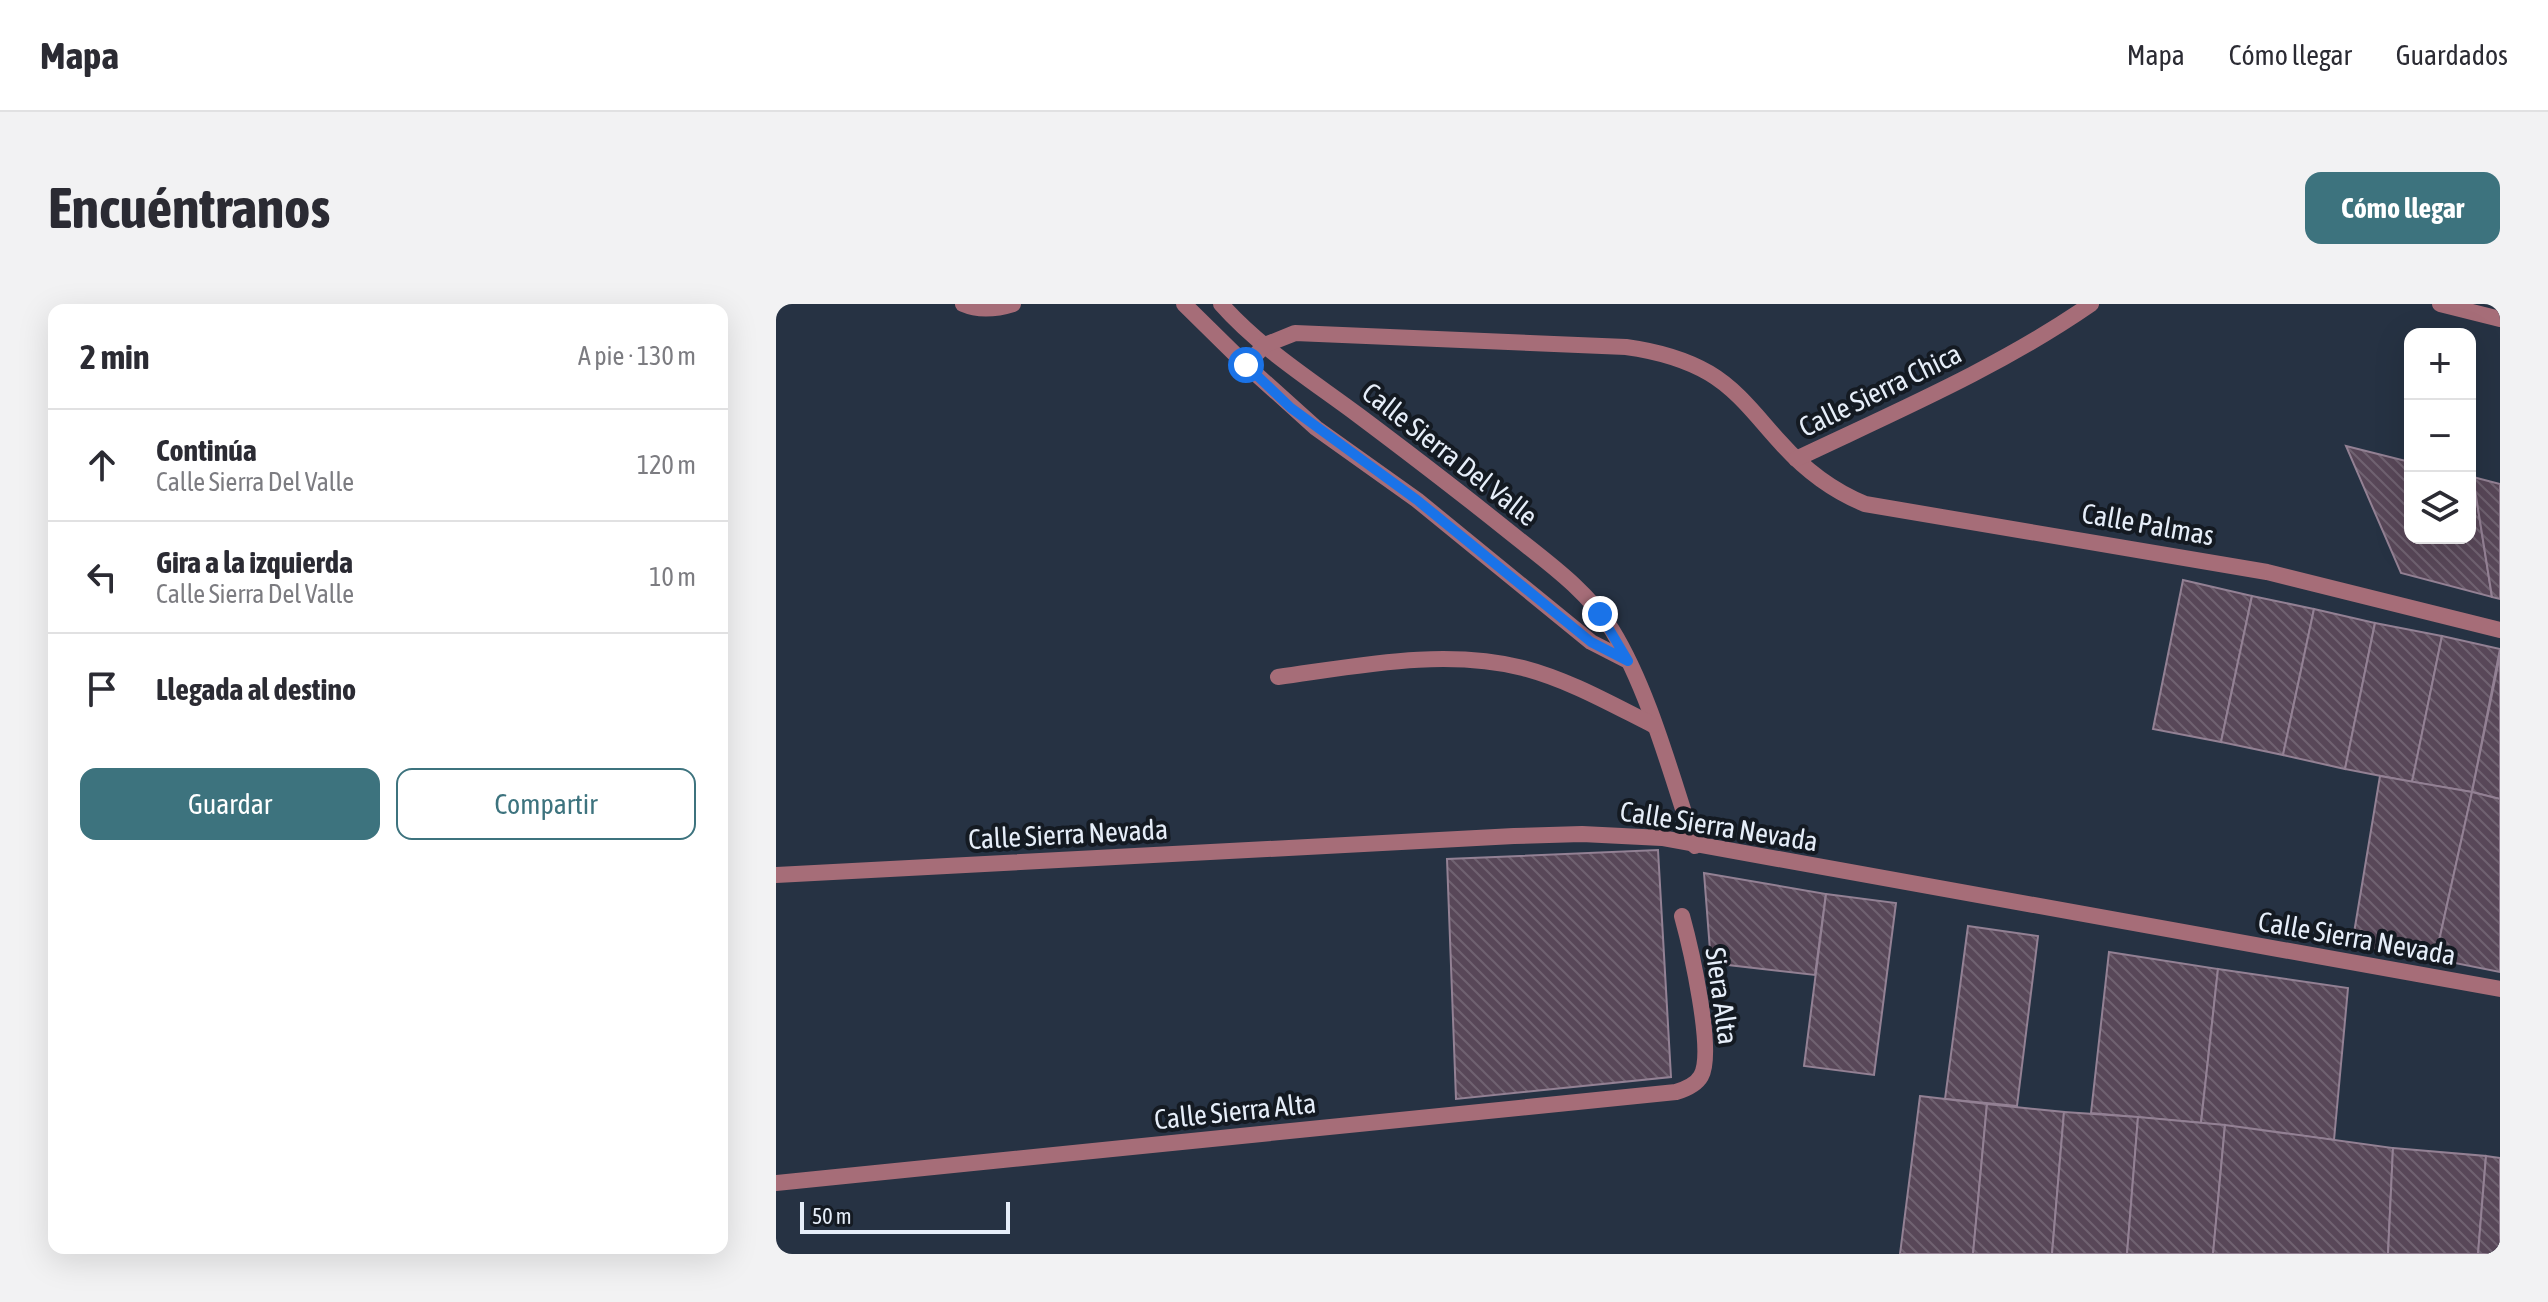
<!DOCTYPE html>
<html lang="es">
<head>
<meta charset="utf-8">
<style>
	body { margin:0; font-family:"Asap Condensed",sans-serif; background:#f2f2f3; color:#2b2b33 }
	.controls { position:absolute; right:24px; top:24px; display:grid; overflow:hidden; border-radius:16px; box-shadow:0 8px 32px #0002 }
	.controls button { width:72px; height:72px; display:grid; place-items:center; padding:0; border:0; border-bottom:2px solid #e1e1e2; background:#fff; color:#2b2b33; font:40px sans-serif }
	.scale { position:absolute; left:24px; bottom:20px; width:210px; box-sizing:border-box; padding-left:8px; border:4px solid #e6eef9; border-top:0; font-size:22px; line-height:28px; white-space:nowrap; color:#e6eef9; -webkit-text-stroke:6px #141a22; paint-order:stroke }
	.stop { position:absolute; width:24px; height:24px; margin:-18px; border:6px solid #1a73e8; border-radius:50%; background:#fff }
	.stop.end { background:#1a73e8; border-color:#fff; box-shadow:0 2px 8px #0008 }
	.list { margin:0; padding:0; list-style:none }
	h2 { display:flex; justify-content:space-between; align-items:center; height:104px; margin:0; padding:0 32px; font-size:34px }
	h2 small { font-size:26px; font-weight:400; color:#7c7c81 }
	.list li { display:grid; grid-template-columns:52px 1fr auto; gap:24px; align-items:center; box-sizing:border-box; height:112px; padding:0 32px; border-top:2px solid #e1e1e2 }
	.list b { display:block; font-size:30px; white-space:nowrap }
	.list p { margin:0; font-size:26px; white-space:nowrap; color:#7c7c81 }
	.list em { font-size:26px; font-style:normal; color:#7c7c81 }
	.actions { display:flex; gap:16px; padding:24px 32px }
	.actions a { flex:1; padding:18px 0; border:2px solid #3d737e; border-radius:16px; text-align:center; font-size:28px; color:#3d737e }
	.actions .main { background:#3d737e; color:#fff }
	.icon { flex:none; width:44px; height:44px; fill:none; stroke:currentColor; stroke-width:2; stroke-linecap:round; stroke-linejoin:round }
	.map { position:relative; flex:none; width:1724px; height:950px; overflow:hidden; border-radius:16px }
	header { display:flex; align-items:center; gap:48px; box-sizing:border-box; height:112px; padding:0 40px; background:#fff; border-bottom:2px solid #e1e1e2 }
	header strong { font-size:38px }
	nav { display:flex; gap:44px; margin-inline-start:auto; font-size:28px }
	.intro { display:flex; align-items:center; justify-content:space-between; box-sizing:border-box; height:192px; padding:0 48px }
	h1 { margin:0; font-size:56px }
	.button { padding:20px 36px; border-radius:16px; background:#3d737e; color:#fff; font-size:28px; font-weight:700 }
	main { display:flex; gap:48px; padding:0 48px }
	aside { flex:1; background:#fff; border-radius:16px; box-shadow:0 8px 32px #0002 }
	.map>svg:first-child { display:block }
</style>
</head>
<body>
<header>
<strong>Mapa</strong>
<nav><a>Mapa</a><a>Cómo llegar</a><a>Guardados</a></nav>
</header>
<div class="intro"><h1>Encuéntranos</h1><a class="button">Cómo llegar</a></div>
<main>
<aside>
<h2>2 min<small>A pie · 130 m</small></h2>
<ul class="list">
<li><svg class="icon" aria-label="ahead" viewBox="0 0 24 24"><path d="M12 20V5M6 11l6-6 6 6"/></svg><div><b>Continúa</b><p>Calle Sierra Del Valle</p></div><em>120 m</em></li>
<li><svg class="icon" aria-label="left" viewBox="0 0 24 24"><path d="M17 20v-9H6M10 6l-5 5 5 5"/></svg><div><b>Gira a la izquierda</b><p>Calle Sierra Del Valle</p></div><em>10 m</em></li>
<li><svg class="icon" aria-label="arrive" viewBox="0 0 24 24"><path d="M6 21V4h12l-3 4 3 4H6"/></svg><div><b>Llegada al destino</b></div></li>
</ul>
<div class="actions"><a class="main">Guardar</a><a>Compartir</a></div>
</aside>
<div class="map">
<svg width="1724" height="950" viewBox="0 0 1724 950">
	<defs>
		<pattern id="building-back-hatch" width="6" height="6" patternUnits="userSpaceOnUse" patternTransform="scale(2)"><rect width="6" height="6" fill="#584758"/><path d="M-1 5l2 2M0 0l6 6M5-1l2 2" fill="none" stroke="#706271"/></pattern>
	</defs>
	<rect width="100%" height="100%" fill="#263243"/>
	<g fill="url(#building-back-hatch)" stroke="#938194" stroke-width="2">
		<path d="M1570 142 1634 158V234H1694V172L1697 173 1716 293 1625 269Z"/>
		<path d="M1697 173 1724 180V295L1716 293Z"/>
		<path d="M1407 276 1476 292 1445 438 1377 425Z"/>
		<path d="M1476 292 1538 305 1507 451 1445 438Z"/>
		<path d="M1538 305 1599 319 1569 465 1507 451Z"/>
		<path d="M1599 319 1666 332 1636 478 1569 465Z"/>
		<path d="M1666 332 1724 345 1696 488 1636 478Z"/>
		<path d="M1724 351V495L1696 488Z"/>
		<path d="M1604 472 1696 488 1659 655 1576 641Z"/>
		<path d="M1696 488 1724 495V668L1659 655Z"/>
		<path d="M882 546 895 773 680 795 671 555Z"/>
		<path d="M928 569 1050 590 1039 671 935 659Z"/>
		<path d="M1050 590 1120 599 1098 771 1028 762Z"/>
		<path d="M1192 622 1262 632 1241 802 1169 795Z"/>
		<path d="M1333 648 1442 665 1425 819 1315 809Z"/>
		<path d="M1442 665 1572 684 1558 836 1425 819Z"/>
		<path d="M1144 792 1211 800 1197 950H1124Z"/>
		<path d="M1211 800 1288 808 1276 950H1197Z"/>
		<path d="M1288 808 1362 813 1351 950H1276Z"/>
		<path d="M1362 813 1449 821 1437 950H1351Z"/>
		<path d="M1449 821 1617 844 1612 950H1437Z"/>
		<path d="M1617 844 1710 852 1702 950H1612Z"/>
		<path d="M1710 852 1724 854V950H1702Z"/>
	</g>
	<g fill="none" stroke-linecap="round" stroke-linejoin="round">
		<g stroke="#a66d78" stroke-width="16">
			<path d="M187 0C203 7 221 5 237 0"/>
			<path d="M408 0 470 61 540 124 641 196 815 338 852 357"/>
			<path d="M445 0C484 44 535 76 582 111 634 150 685 189 736 230 771 258 812 287 836 326 873 386 896 474 919 542"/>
			<path d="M1664 0 1724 15"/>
			<path d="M470 61 489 41 519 29 850 43C879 47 907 54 933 69 962 86 982 114 1004 138 1027 164 1057 187 1089 200L1491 268 1724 326"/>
			<path d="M1020 155C1121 107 1224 63 1315 0"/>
			<path d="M502 373C582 362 668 344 747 364 793 376 835 400 877 421"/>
			<path d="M0 571 738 532 806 530 886 534 1724 685"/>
			<path d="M0 879 900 788C910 785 920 781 925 772 939 748 914 641 906 612"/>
		</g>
	</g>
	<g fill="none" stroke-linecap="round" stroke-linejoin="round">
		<path stroke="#1a73e8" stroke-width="10" d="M470 61 515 104 641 196 815 338 852 357 824 310"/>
	</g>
	<g text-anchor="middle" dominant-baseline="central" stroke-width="8" stroke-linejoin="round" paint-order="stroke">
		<g font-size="28" fill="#e6eef9" stroke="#141a22">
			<text transform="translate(1104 86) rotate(-26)">Calle Sierra Chica</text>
			<text transform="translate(674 150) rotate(38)">Calle Sierra Del Valle</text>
			<text transform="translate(1372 220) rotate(10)">Calle Palmas</text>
			<text transform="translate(943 522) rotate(9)">Calle Sierra Nevada</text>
			<text transform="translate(292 530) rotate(-3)">Calle Sierra Nevada</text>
			<text transform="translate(1581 634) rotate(10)">Calle Sierra Nevada</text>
			<text transform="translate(946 692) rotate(82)">Siera Alta</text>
			<text transform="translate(459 807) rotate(-6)">Calle Sierra Alta</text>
		</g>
	</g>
</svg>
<div class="controls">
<button>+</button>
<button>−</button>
<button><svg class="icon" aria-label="layers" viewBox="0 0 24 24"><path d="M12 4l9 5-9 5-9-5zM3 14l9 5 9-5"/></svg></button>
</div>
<div class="scale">50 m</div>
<div class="stop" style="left:470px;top:61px"></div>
<div class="stop end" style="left:824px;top:310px"></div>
</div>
</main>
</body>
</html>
